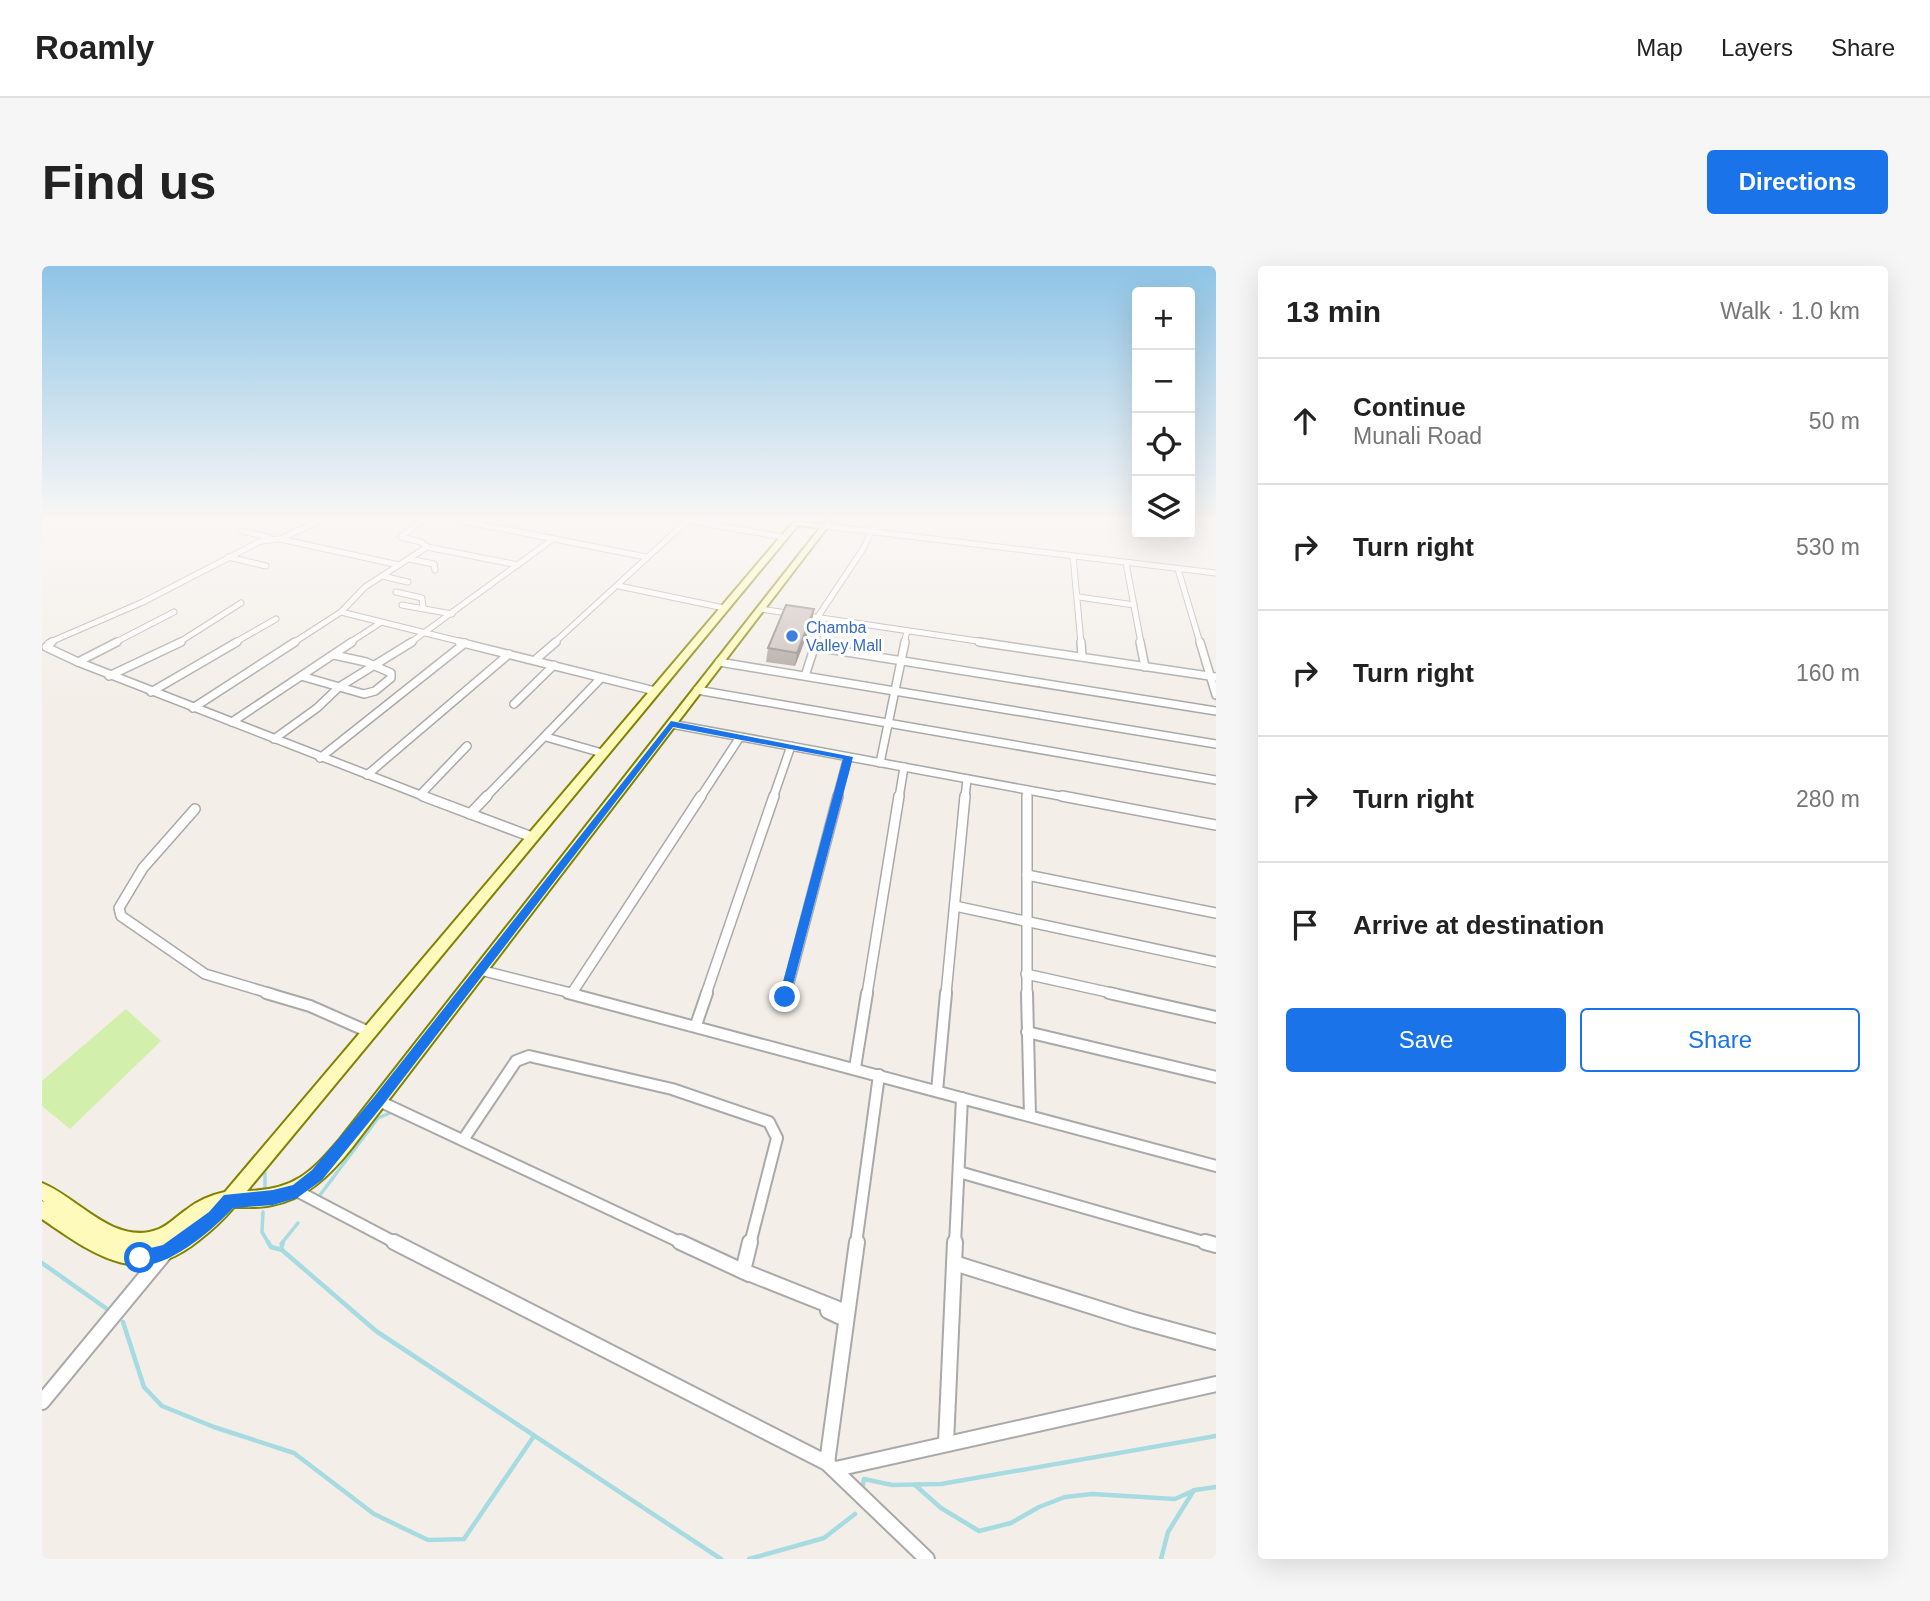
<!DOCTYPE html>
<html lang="en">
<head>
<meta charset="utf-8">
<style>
	body { margin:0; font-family:Arial,sans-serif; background:#f6f6f6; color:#222 }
	.controls { position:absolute; right:21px; top:21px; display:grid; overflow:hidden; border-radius:7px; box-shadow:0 7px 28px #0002 }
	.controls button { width:63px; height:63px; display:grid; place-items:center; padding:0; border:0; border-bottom:2px solid #e0e0e0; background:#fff; color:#222; font:35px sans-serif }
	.stop { position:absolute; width:21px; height:21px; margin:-16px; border:5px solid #1a73e8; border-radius:50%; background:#fff }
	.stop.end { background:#1a73e8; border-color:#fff; box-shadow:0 2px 7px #0008 }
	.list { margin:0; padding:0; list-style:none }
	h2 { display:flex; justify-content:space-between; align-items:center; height:91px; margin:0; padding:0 28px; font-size:30px }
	h2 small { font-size:23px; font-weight:400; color:#767676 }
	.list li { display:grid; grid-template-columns:46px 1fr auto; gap:21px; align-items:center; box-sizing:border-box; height:126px; padding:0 28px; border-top:2px solid #e0e0e0 }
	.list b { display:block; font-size:26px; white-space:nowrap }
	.list p { margin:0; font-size:23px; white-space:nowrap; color:#767676 }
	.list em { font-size:23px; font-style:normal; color:#767676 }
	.actions { display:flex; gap:14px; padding:21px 28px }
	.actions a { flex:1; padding:16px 0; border:2px solid #1a73e8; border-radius:7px; text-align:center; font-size:24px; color:#1a73e8 }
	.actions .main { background:#1a73e8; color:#fff }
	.icon { flex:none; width:38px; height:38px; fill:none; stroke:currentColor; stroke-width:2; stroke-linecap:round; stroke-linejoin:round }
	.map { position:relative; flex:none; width:1174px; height:1293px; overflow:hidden; border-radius:7px }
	header { display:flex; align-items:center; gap:42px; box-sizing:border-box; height:98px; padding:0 35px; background:#fff; border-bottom:2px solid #e0e0e0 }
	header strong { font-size:33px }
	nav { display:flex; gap:38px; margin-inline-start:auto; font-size:24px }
	.intro { display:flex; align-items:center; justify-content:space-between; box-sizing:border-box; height:168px; padding:0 42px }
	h1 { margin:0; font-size:49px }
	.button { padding:18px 32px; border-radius:7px; background:#1a73e8; color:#fff; font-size:24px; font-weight:700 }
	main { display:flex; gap:42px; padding:0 42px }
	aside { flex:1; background:#fff; border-radius:7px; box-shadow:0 7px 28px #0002 }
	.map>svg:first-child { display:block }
</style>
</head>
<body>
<header>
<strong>Roamly</strong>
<nav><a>Map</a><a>Layers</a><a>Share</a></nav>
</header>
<div class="intro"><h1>Find us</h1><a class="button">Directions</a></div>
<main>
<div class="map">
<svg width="1174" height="1293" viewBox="0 0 1174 1293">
	<rect width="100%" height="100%" fill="#f3eee8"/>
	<path fill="#d3efac" d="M84 743 119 775 28 863 0 840V815Z"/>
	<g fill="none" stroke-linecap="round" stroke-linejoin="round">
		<g stroke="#a7dbe2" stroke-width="3.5">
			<path d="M223 907V924"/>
			<path d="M278 929 336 852 348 847"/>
			<path d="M221 946 220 966 227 978"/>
			<path d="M239 978 256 957"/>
		</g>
		<g stroke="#a7dbe2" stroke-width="4.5">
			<path d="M226 976 229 981 240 984 334 1065 679 1293"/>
			<path d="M239 983 241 976"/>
			<path d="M0 997 65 1043"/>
			<path d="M81 1056 102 1121 120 1140 172 1161 252 1187 332 1248 386 1274 422 1273 492 1170"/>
			<path d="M821 1219 822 1213 850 1219 899 1218 1174 1170"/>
			<path d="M873 1219 899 1242 937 1265 969 1257 997 1241 1023 1231 1050 1228 1133 1233 1153 1224 1174 1221"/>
			<path d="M707 1293 782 1272 813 1248"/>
			<path d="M1119 1293 1126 1266 1152 1224"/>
		</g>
		<defs>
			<g id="minor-far4">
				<path d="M379 255 359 271 379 276 385 281 476 299"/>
				<path d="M421 255 604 291"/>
				<path d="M648 255 741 271"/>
				<path d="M783 260 1174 307"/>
				<path d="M199 265 227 271"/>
				<path d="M238 273 277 255"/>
				<path d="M1031 290 1039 377"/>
				<path d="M186 291 224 300"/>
				<path d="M367 293 392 298 393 304"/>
				<path d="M1084 297 1099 377"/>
				<path d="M1136 303 1158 377"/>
				<path d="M340 310 366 316"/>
				<path d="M577 320 682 342"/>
				<path d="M354 326 380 332 381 342"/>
				<path d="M1037 331 1092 339"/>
				<path d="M360 339 410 348"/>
				<path d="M718 343 949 377"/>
				<path d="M299 346 424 377"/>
				<path d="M775 352 821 283 831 262"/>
				<path d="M6 377 101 336 219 275 238 273 357 299 385 281"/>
				<path d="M72 377 132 346"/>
				<path d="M136 377 199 337"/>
				<path d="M192 377 234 353"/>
				<path d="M251 377 299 346 323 321 357 299"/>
				<path d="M307 377 338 357"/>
				<path d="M368 377 511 273"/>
				<path d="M512 377 645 255"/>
				<path d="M773 377 781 353"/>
				<path d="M862 377 865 365"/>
			</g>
			<g id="minor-far3">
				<path d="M10 376 4 381 36 396"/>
				<path d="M75 376 36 396 386 532"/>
				<path d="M417 376 613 425"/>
				<path d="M937 376 1174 411"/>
				<path d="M1039 376 1040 390"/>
				<path d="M1098 376 1103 401"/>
				<path d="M1158 376 1174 429"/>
				<path d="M773 381 1174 445"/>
				<path d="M493 394 514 376"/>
				<path d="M677 396 1174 478"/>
				<path d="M67 410 139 376"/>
				<path d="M259 410 322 428 333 425 349 412V407L324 396 292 389"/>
				<path d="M763 410 774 376"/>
				<path d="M655 424 1174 514"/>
				<path d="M109 426 195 376"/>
				<path d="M472 438 512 399"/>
				<path d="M151 442 253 376"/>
				<path d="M190 456 310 376"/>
				<path d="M629 458 1029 532"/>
				<path d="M504 471 560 487"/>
				<path d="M232 473 275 442 297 421 370 376"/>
				<path d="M278 492 423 377"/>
				<path d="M838 497 863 376"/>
				<path d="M325 509 467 388"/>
				<path d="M378 529 425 480"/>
				<path d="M443 532 559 412"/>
				<path d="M658 532 698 471"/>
				<path d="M731 532 749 480"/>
				<path d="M795 532 806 491"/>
				<path d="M857 532 862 501"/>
				<path d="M923 532 925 513"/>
				<path d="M985 532V524"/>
			</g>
			<g id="minor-far2">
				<path d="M381 530 490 571"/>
				<path d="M1020 530 1174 559"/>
				<path d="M153 543 101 602 77 642 79 650 163 708 230 728"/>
				<path d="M428 548 445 530"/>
				<path d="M985 609 1174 647"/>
				<path d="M913 640 1174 696"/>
				<path d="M438 704 533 728"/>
				<path d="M984 708 1074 728"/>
				<path d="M530 727 659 530"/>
				<path d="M664 728 732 530"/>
				<path d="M744 728 796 530"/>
				<path d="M825 728 857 530"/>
				<path d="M904 728 923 530"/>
				<path d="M985 728V530"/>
			</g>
			<g id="minor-far1">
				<path d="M224 727 268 740 327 766"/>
				<path d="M526 727 1174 900"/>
				<path d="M985 727 988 850"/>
				<path d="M1067 727 1174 751"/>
				<path d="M743 731 744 727"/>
				<path d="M654 759 665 727"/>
				<path d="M985 766 1174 811"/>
				<path d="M813 802 825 727"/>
				<path d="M895 825 904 727"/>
				<path d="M337 835 642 978"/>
				<path d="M421 874 474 795 487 790 630 823 727 856 735 872 708 978"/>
				<path d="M917 906 1169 978"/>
				<path d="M255 925 356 978"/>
				<path d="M814 978 837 809"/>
				<path d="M913 978 920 832"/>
			</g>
			<g id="minor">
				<path d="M352 976 785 1197 885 1293"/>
				<path d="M638 976 707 1008"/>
				<path d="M708 976 701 1005 804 1046"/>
				<path d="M1163 976 1174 979"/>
				<path d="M912 997 1093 1054 1174 1076"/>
				<path d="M786 1045 803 1053"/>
				<path d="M0 1136 123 987"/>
				<path d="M904 1177 913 976"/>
				<path d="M785 1197 815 976"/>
				<path d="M794 1203 1174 1118"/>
			</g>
			<path id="secondary" d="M784 255H790L309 883C288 909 264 933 230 939 218 942 204 941 192 941 181 954 169 965 156 975 96 1023 53 989 0 953V935L3 936 0 934V917C37 932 73 981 117 963 127 959 135 950 144 944 155 935 169 929 183 926L739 270 752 256 781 258ZM756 259 778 262 298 873C269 907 252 924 205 925Z"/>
		</defs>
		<use href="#minor-far4" stroke="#a9a9a9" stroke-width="7"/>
		<use href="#minor-far3" stroke="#a9a9a9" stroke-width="10"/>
		<use href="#minor-far2" stroke="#a9a9a9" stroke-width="12"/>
		<use href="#minor-far1" stroke="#a9a9a9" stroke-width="14"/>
		<use href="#minor" stroke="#a9a9a9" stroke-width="18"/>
		<use href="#secondary" stroke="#818200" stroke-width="4"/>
		<use href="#minor-far4" stroke="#fff" stroke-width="5"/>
		<use href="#minor-far3" stroke="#fff" stroke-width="7"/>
		<use href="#minor-far2" stroke="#fff" stroke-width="9"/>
		<use href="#minor-far1" stroke="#fff" stroke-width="10"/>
		<use href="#minor" stroke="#fff" stroke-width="14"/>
		<use href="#secondary" fill="#fefabb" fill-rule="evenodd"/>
	</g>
	<path fill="#afa5a1" d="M770 356 753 400 724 396 726 382Z"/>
	<path fill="#8e8683" d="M772 343 770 356 753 400 755 387Z"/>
	<path fill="#cbc0bb" stroke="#8e8683" stroke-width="2" d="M744 339 772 343 755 387 726 382Z"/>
	<linearGradient id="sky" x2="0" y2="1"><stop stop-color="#8ec4e6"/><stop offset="0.58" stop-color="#faf7f5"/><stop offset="1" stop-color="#faf7f5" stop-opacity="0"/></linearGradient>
	<rect width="1174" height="436" fill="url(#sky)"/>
	<path fill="#1a73e8" d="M629 455 811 491 747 734 743 736 737 731 801 493 631 461 341 839 280 914 255 932 231 939 191 942C174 961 120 1009 92 997L90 992 92 986 121 979 167 946 182 929 231 924 251 919 270 904 332 831Z"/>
	<circle fill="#3f7fe0" stroke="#fff" stroke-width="2.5" cx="750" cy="370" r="7"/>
	<g text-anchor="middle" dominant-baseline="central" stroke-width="6" stroke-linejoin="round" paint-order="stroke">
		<g font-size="16" fill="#366cbe" stroke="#fff" text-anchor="start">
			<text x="764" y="361">Chamba<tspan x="764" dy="18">Valley Mall</tspan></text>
		</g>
	</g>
</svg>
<div class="controls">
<button>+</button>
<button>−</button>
<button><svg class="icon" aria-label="locate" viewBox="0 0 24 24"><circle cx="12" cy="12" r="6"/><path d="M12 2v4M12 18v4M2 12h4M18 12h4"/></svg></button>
<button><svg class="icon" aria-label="layers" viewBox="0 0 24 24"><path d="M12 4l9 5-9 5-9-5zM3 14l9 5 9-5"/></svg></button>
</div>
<div class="stop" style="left:98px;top:992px"></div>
<div class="stop end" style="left:743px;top:731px"></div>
</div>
<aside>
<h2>13 min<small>Walk · 1.0 km</small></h2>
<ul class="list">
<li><svg class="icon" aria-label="ahead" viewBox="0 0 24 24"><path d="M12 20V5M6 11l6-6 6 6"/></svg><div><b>Continue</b><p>Munali Road</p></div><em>50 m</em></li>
<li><svg class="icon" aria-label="right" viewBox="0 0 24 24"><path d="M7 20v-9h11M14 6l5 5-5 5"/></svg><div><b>Turn right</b></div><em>530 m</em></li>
<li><svg class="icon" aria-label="right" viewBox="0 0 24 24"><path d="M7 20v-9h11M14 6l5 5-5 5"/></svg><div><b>Turn right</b></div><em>160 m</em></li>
<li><svg class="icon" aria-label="right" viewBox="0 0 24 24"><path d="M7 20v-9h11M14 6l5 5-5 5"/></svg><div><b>Turn right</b></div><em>280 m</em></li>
<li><svg class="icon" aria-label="arrive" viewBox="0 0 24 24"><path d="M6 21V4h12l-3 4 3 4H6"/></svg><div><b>Arrive at destination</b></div></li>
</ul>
<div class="actions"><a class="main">Save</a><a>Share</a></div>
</aside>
</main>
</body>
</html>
